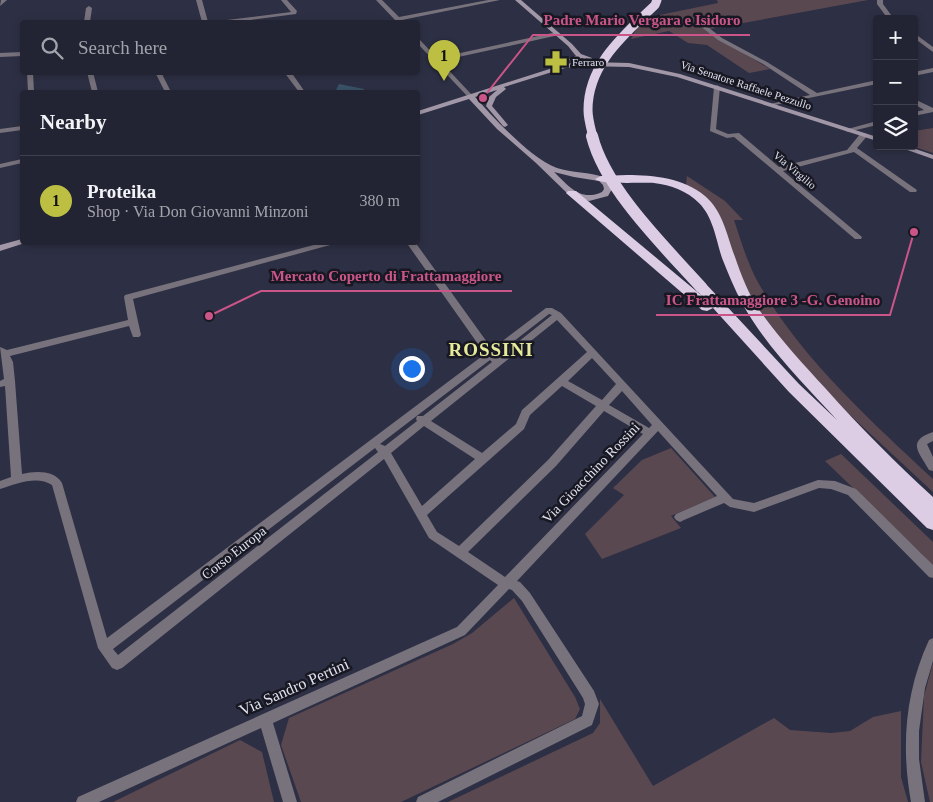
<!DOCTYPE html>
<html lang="en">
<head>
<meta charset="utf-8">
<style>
	body { margin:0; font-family:"Times New Roman",serif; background:#2e2f3f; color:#f1f3f6 }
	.controls { position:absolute; right:15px; top:15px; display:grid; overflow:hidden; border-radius:5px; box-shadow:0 2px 8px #0003 }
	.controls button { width:45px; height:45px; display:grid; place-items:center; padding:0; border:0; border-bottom:1px solid #3f404e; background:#222333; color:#f1f3f6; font:25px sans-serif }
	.you { position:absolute; left:411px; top:368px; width:18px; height:18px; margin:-12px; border:4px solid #fff; border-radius:50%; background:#1a73e8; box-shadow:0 0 0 8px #1a73e833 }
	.badge { display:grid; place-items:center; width:32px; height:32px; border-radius:50%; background:#bdbf43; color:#111; font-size:16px; font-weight:700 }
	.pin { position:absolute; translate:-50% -41px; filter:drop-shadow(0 1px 2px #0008) }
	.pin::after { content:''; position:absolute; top:26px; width:18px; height:15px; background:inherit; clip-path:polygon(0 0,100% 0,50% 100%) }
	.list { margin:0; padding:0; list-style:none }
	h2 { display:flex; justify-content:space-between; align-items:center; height:65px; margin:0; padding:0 20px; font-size:21px }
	h2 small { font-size:16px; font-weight:400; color:#a2a4ac }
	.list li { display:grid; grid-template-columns:32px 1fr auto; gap:15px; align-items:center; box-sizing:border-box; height:90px; padding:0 20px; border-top:1px solid #3f404e }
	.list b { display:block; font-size:19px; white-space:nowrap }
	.list p { margin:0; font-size:16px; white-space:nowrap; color:#a2a4ac }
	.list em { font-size:16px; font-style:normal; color:#a2a4ac }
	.icon { flex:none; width:28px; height:28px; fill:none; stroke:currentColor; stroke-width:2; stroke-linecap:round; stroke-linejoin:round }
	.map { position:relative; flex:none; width:933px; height:802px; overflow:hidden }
	.search { position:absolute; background:#222333; box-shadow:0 2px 8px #0003; left:20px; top:20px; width:400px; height:55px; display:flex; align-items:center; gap:12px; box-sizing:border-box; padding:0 18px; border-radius:5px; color:#a2a4ac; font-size:19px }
	.panel { position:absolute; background:#222333; box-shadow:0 2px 8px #0003; left:20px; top:90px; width:400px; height:155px; border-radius:5px }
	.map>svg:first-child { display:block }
</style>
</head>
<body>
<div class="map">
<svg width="933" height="802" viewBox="0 0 933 802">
	<rect width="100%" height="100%" fill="#2d2f44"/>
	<g fill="#5a4851">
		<path d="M717 0H868L705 30 770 69 749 73 707 45 688 43 669 31 631 39 638 26 650 17 718 3Z"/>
		<path d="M933 128V153L912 146H914V131Z"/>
		<path d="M687 176 725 201 743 220H734C741 241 748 265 759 284 801 358 871 421 933 479V492L849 414 779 341 753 301 737 267 721 218 686 185Z"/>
		<path d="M671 448 715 497 671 516 681 528 602 559 585 534 624 495 613 488 642 460Z"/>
		<path d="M841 454 933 542V567L922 554 825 461Z"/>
		<path d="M514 598 575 697 580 709 575 719 401 802H301L281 745 289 718 453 644 472 633Z"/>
		<path d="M933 663V802H930L921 762 924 696Z"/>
		<path d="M600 699 653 786 774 718 790 730 831 733 850 731 873 717 901 711V777L908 802H448L593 733 600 723Z"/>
		<path d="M240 740 262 752 274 802H113Z"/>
	</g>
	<path fill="#3a5368" d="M339 84 364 89 363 92H335Z"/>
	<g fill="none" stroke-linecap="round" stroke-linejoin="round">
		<g fill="#78727c" fill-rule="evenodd">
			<path d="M1 0H7L0 6Z"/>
			<path d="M196 0H202L208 22H202Z"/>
			<path d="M281 0H287L297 11 296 14 236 22H224L227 20 291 12Z"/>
			<path d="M376 0H382L399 17 488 0H500L402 20 404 22H398L395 20Z"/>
			<path d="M877 0H883V4L894 19H888L877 4Z"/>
			<path d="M89 6 92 8 90 22H84L86 8Z"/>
			<path d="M700 24H704L722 38 767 62 817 93 877 80V84L770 106V104L810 95 763 64 718 40 700 26Z"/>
			<path d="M557 32 560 34 559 35 440 61 472 95 473 96 470 98 468 97 418 44V39L420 40 437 58Z"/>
			<path d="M914 33 933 47V52L914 38Z"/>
			<path d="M22 52V56L0 57V53Z"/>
			<path d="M933 68V72L914 76V72Z"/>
			<path d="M27 72H33L34 92H28Z"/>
			<path d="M87 72H93L98 92H92Z"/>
			<path d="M155 72H161L171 92H165Z"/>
			<path d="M284 72H291L305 92H299Z"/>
			<path d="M717 85 720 87 716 129 728 134 739 133 779 167 847 150 861 133H864L868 135 857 148 917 190 916 192H910L854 152 783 171 862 237 861 239H855L734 137 727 138 710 131 714 87Z"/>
			<path d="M914 99 933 108V112L914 116V112L924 110 914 104Z"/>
			<path d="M877 121V125L848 132 844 130Z"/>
			<path d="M22 126V130L0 133V129Z"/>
			<path d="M22 159V163L0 168V164Z"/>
			<path d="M325 242H341L133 299 141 335 139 337H133L129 326 10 356 13 362 15 381 22 474C36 471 54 470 62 483L107 638 485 354 406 242H415L492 349 546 308H552L561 313 733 499 754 503 818 480 835 481 856 489 933 565V578L929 577 848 495 831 489 819 488 754 512 730 507 724 503 684 520 680 522 676 520 674 517 676 514 717 496 658 431 517 581 520 582 530 593 594 691 599 704 592 725 438 802H416L418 797 582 716 585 704 583 698 522 601 512 590 509 589 465 635 273 723 297 802H283L261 728 99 802H76L78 797 457 627 498 585 429 538 384 459 122 668 117 670 112 668 98 648 52 485C37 475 16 484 0 489V481L11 477 5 386 0 387V381L4 379 0 347 7 350 128 320 124 297 125 295ZM549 314 552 315 498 358 496 355ZM557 320 587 352 522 410 516 424 482 453 431 421ZM592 358 616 384 602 400 568 381ZM490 360 492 362 423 416H417L416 419 417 421 385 446 380 444ZM562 386 596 406 548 460 459 546 437 532 427 515 524 429 530 415ZM622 391 652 425 649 428 609 405ZM604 411 643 434 505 577 468 552 556 466ZM424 426 475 459 422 506 391 453ZM375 448 378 452 118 655 113 649Z"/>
			<path d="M933 432V441L927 444 933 457V471L929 470C919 452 906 441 933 432Z"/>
			<path d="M933 638V661L925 688 919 731V759L925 802H911C901 746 905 692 929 640Z"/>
		</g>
		<g fill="#a197a7" fill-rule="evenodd">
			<path d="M515 0H521L572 44 581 54 592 58 591 62 629 63 680 74 877 137V141L677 77 629 67 585 66 565 68 504 87 506 89 496 97 492 106 508 125 505 127 503 126 486 106 489 97 497 90 475 97C494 118 530 158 557 168 571 173 591 172 603 177 608 179 611 184 612 189L608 196 589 201 569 195 536 163 497 129 469 99 418 115V111L562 65 572 63 569 59 576 56 568 46ZM582 58 586 60 585 62 576 60ZM554 172 574 177 599 181 603 185 604 189 602 192C580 202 569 186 554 172Z"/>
			<path d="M896 146H907L933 155V159Z"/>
			<path d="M22 239V242L25 243 0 251V245Z"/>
		</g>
		<path fill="#dccde5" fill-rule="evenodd" d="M627 175C654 175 684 178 705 196 723 211 727 236 735 257 741 275 749 295 760 311 780 339 803 364 826 389 860 427 896 463 933 497V530L927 528 789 392 713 308 707 311 702 310 566 193 568 191H576L701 295 694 287 701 283 706 284 799 384 837 420C804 384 766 347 742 303 734 288 728 273 722 258 716 239 713 217 699 203 687 191 671 185 654 183 643 182 601 185 595 179L601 176Z"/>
		<path stroke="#dccde5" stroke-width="9" d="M593 137C591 129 588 119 588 110 588 64 624 35 655 5L657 0"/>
		<path stroke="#dccde5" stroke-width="12" d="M592 136C605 189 665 247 701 287"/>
	</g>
	<defs>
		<symbol id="pharmacy-bare" viewBox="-9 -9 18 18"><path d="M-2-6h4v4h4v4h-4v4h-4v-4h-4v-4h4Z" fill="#bdbf43" stroke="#171822" stroke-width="2.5" paint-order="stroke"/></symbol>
	</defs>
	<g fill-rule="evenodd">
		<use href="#pharmacy-bare" x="540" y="46" width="32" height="32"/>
	</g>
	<g text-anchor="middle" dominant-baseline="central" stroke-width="5" stroke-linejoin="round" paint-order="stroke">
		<g font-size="11" fill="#e0e2f0" stroke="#171822" text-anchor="start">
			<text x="572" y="62">Ferraro</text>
		</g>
		<g font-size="11" fill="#e0e2f0" stroke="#171822">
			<text transform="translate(746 85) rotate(18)">Via Senatore Raffaele Pezzullo</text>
			<text transform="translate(795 170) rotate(40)">Via Virgilio</text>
		</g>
		<g font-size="14" fill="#e0e2f0" stroke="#171822">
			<text transform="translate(591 473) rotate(-46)">Via Gioacchino Rossini</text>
			<text transform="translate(234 553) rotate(-38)">Corso Europa</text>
		</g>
		<g font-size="16" fill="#e0e2f0" stroke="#171822">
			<text transform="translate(294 687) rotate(-24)">Via Sandro Pertini</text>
		</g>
		<g font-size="19" font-weight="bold" letter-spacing="1" fill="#e7ea9b" stroke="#171822">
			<text x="491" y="349">ROSSINI</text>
		</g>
	</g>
	<path fill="none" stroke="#cb5588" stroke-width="2" d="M483 98L533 35H750M209 316L261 291H512M914 232L890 315H656"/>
	<g fill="#cb5588" stroke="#171822" stroke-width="2">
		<circle cx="483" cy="98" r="5"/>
		<circle cx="209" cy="316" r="5"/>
		<circle cx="914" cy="232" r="5"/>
	</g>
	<g font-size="15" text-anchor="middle" font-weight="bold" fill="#cb5588" stroke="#171822" stroke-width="5" stroke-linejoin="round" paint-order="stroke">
		<text x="642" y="25">Padre Mario Vergara e Isidoro</text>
		<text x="386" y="281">Mercato Coperto di Frattamaggiore</text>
		<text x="773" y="305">IC Frattamaggiore 3 -G. Genoino</text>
	</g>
</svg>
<div class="controls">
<button>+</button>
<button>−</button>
<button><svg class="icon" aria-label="layers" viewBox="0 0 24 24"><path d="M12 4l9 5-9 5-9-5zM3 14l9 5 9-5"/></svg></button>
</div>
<div class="you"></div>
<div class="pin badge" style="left:444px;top:81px">1</div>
<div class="search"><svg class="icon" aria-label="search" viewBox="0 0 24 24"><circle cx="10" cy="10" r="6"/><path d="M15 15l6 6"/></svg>Search here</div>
<section class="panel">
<h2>Nearby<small></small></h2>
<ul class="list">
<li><span class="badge">1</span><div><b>Proteika</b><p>Shop · Via Don Giovanni Minzoni</p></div><em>380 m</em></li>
</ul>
</section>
</div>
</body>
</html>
